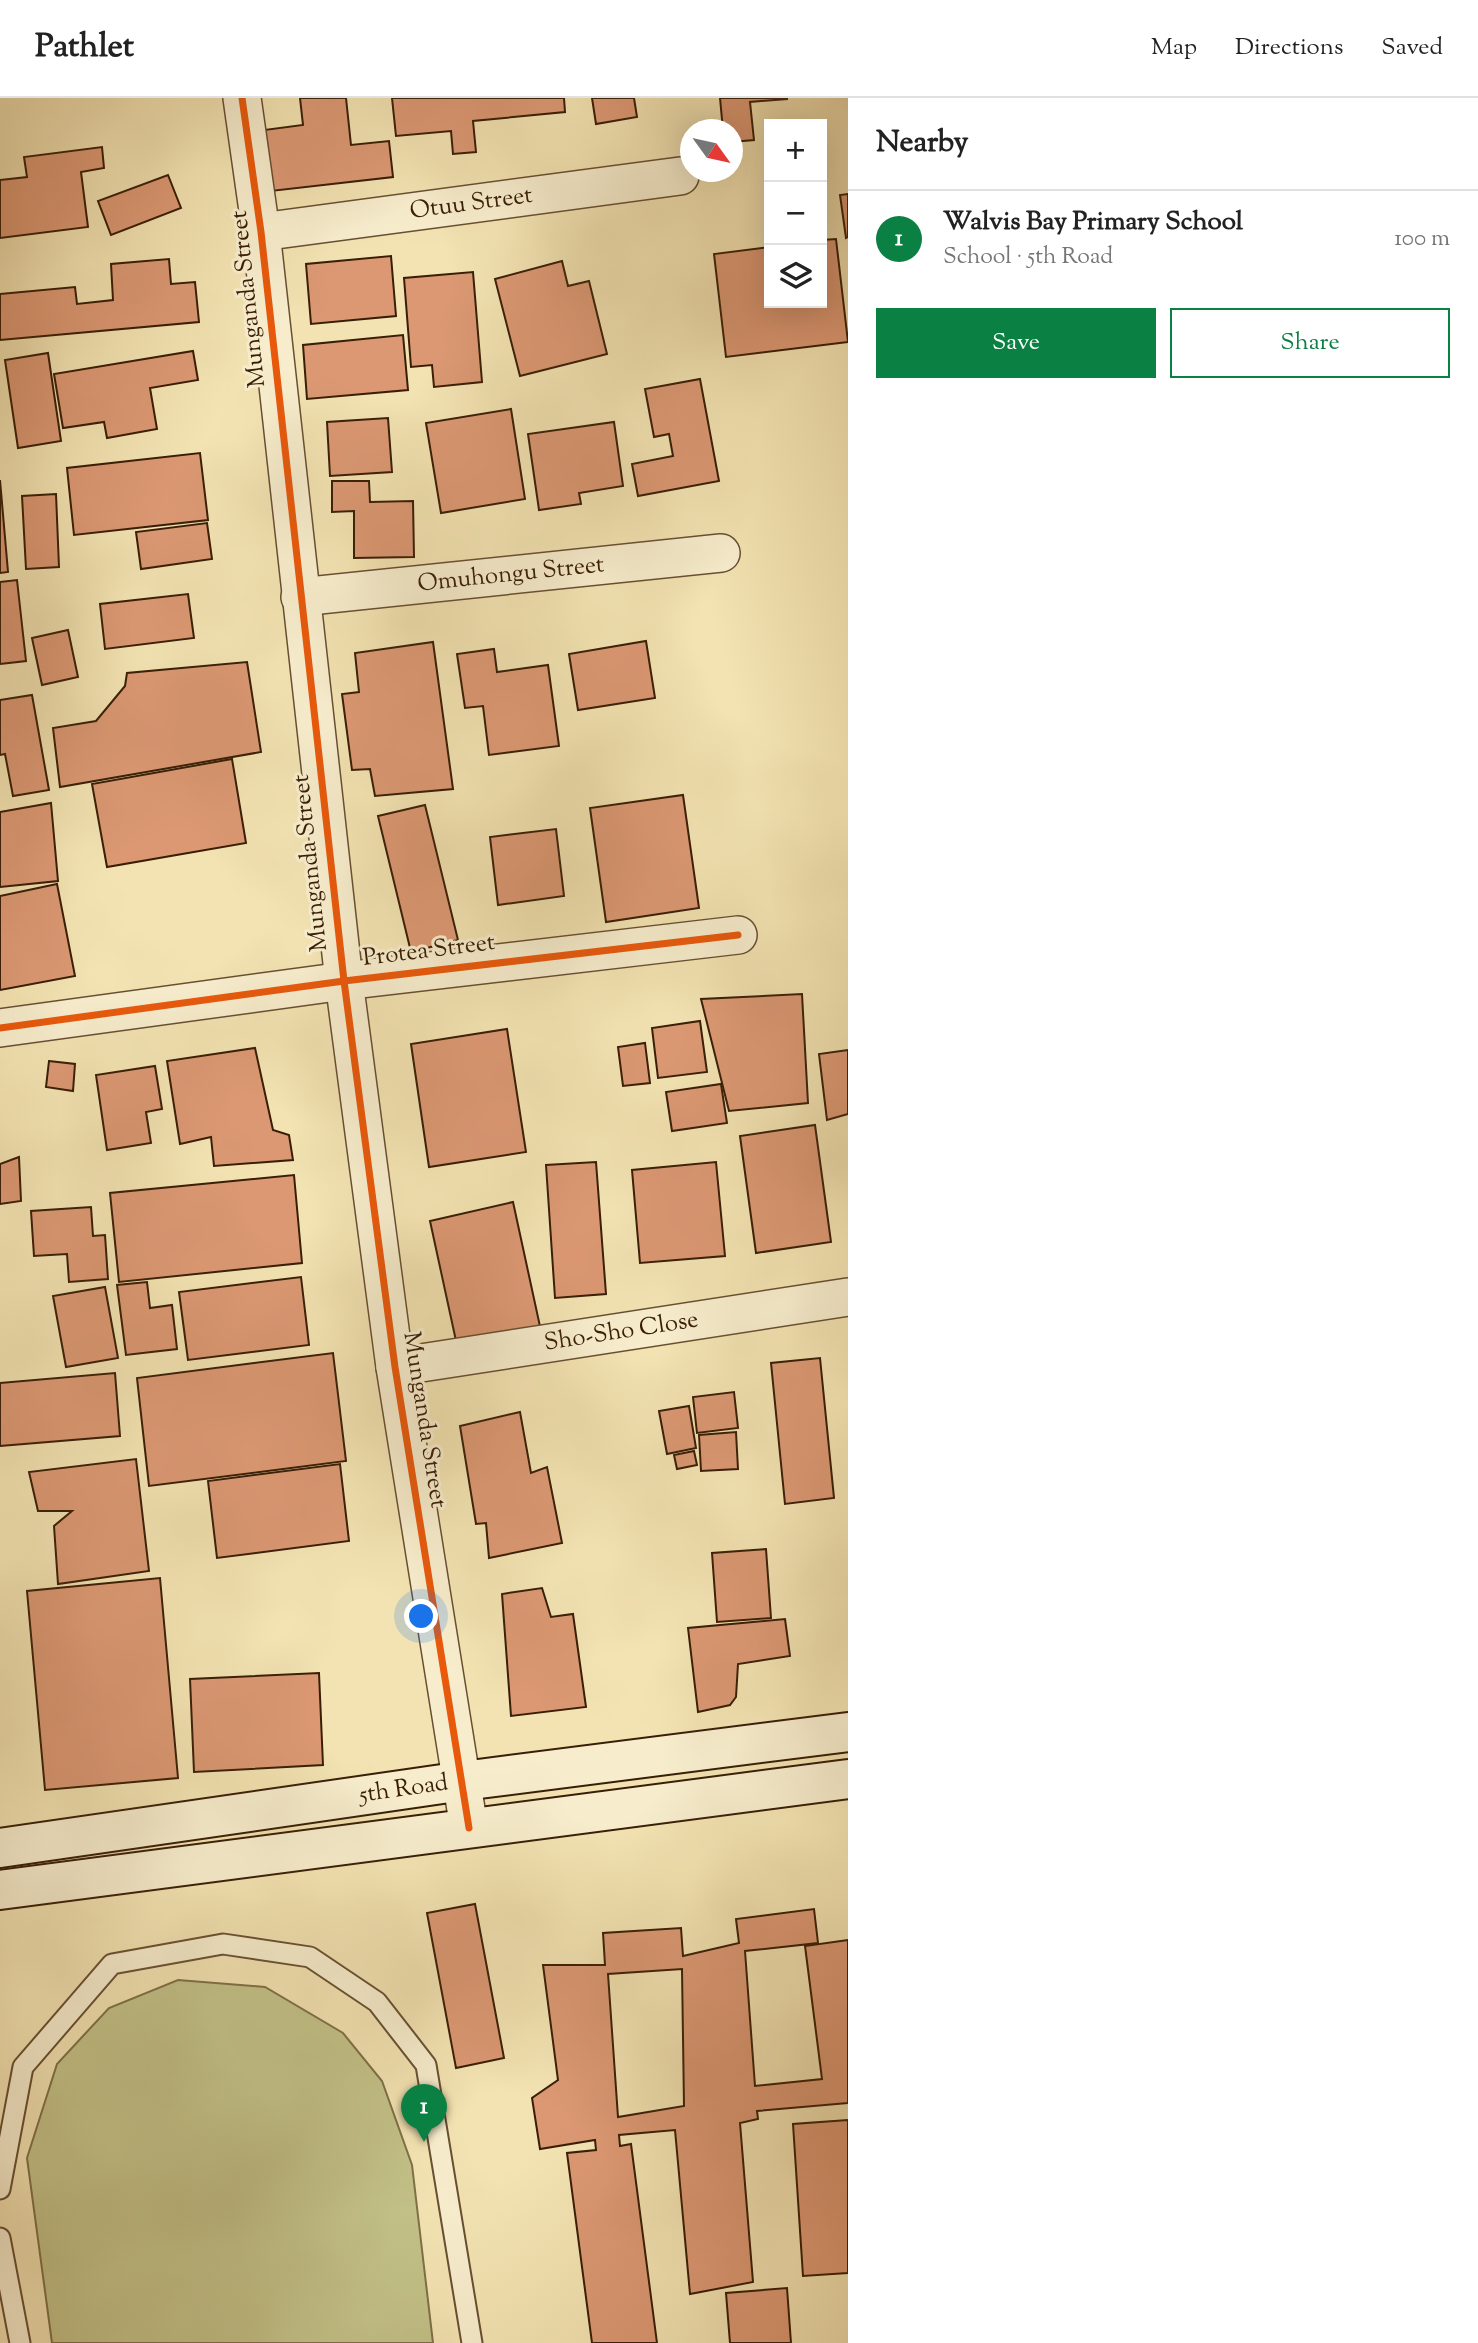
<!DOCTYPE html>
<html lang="en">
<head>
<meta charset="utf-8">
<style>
	body { margin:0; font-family:"Sorts Mill Goudy",serif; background:#f6f6f6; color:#222 }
	.controls { position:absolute; right:21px; top:21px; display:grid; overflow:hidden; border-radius:0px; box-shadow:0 7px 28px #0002 }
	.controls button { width:63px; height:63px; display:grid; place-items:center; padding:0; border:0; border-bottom:2px solid #e0e0e0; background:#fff; color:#222; font:35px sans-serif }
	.compass { position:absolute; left:680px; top:21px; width:63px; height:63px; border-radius:50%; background:#fff; box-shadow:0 7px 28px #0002; rotate:123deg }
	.you { position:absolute; left:422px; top:1519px; width:24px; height:24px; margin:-18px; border:5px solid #fff; border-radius:50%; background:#1a73e8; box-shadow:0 0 0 10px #1a73e833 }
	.badge { display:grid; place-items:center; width:46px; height:46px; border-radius:50%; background:#0b8043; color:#fff; font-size:23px; font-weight:700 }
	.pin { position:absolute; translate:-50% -58px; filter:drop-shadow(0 2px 4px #0008) }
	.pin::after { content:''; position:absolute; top:37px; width:24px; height:21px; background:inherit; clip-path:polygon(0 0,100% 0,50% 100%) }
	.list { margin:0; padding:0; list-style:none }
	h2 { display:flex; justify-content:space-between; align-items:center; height:91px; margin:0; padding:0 28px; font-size:30px }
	h2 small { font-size:23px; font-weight:400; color:#767676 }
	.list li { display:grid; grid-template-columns:46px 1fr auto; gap:21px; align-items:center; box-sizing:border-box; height:98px; padding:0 28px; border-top:2px solid #e0e0e0 }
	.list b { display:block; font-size:26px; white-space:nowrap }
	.list p { margin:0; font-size:23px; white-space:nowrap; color:#767676 }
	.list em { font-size:23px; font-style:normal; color:#767676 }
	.actions { display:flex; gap:14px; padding:21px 28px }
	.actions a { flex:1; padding:16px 0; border:2px solid #0b8043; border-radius:0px; text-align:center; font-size:24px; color:#0b8043 }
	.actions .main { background:#0b8043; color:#fff }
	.icon { flex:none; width:38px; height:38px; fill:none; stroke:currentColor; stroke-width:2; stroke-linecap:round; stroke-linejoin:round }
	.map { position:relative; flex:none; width:848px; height:2245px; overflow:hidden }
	header { display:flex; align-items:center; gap:42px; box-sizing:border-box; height:98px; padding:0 35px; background:#fff; border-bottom:2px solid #e0e0e0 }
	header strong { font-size:33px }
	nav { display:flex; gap:38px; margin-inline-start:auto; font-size:24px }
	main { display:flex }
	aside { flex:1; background:#fff }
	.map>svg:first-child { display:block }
</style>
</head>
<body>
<header>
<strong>Pathlet</strong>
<nav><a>Map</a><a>Directions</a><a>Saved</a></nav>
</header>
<main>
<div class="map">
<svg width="848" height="2245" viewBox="0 0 848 2245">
	<rect width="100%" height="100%" fill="#f3e3b2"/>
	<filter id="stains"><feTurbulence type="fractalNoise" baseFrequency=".00286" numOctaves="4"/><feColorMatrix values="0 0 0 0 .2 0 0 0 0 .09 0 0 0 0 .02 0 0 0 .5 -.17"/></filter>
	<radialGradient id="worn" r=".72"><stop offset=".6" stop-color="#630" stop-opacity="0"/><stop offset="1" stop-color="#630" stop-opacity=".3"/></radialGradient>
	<path fill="#c2c187" stroke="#7e7047" stroke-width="2" d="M178 1882 265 1889 343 1935 382 1983 412 2067 433 2245H52L27 2060 57 1966 109 1910Z"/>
	<g fill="#db9873" stroke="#391e07" stroke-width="2" fill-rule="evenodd">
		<path d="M300 0H346L351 47 389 43 393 79 271 93 264 32 303 27Z"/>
		<path d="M392 0H564L565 14 473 23 476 54 453 56 451 33 396 38Z"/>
		<path d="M592 0H634L637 19 596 26Z"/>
		<path d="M720 0H787V1L750 4 754 42 732 44V32H723Z"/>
		<path d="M102 49 104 70 81 74 88 129 0 140V82L27 79 24 59Z"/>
		<path d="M168 77 181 110 111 137 98 103Z"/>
		<path d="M848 96V139L846 140 840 97Z"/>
		<path d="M836 141 848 244 726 259 714 156 769 149V205H822V142Z"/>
		<path d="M391 158 396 218 311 226 306 166Z"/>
		<path d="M169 161 171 186 195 184 199 224 0 242V196L75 189 77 206 113 202 111 166Z"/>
		<path d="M562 163 568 188 589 183 607 256 520 278 495 181Z"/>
		<path d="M473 174 482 284 434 289 432 267 411 269 404 180Z"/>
		<path d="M403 237 408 292 307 301 303 247Z"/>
		<path d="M193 253 198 282 150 290 157 331 107 340 104 324 63 330 54 276Z"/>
		<path d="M48 255 61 343 18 350 5 262Z"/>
		<path d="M700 281 719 383 638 398 632 366 673 358 669 336 654 339 645 291Z"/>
		<path d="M511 311 525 401 441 415 426 325Z"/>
		<path d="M388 320 392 374 330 378 327 324Z"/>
		<path d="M614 324 623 388 579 395 581 406 539 412 528 336Z"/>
		<path d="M200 355 208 422 74 437 67 370Z"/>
		<path d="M0 382 8 474 0 475Z"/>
		<path d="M332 383H369L370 404 413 403 414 459 354 460V413L332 414Z"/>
		<path d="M56 396 59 469 26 471 22 398Z"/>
		<path d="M207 425 212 461 141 471 136 434Z"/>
		<path d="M17 482 26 563 0 566V484Z"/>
		<path d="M188 496 194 540 105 551 100 506Z"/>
		<path d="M68 532 78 579 42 587 32 540Z"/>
		<path d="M646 543 655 600 578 612 569 556Z"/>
		<path d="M433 544 453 691 375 698 370 671 352 672 342 596 359 594 355 555Z"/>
		<path d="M494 551 497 574 548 567 559 648 489 657 483 608 465 610 457 556Z"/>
		<path d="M247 564 261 654 60 689 53 630 96 623 125 588 127 575Z"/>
		<path d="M32 597 49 692 13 698 5 656 0 657V602Z"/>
		<path d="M232 661 246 745 107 769 92 686Z"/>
		<path d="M683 697 699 810 606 824 590 710Z"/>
		<path d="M51 705 58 783 0 789V714Z"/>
		<path d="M425 707 458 842 411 854 378 718Z"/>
		<path d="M556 731 564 798 498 807 490 739Z"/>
		<path d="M57 786 75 878 0 892V798Z"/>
		<path d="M802 896 808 1005 729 1013 701 901Z"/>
		<path d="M700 923 707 974 658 980 652 930Z"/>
		<path d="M507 931 526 1054 429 1069 411 946Z"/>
		<path d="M645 945 650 985 623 988 618 949Z"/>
		<path d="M255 950 273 1032 289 1037 293 1062 214 1068 211 1039 180 1046 167 963Z"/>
		<path d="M848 952V1016L827 1022 819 956Z"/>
		<path d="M49 963 75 966 73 993 46 989Z"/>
		<path d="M155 968 162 1011 146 1014 151 1045 107 1052 96 977Z"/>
		<path d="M721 986 727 1025 672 1033 666 994Z"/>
		<path d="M815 1027 831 1144 756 1155 740 1038Z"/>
		<path d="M19 1059 21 1103 0 1106V1066Z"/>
		<path d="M596 1064 606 1196 555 1200 546 1067Z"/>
		<path d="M716 1064 725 1158 640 1165 632 1072Z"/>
		<path d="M294 1077 302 1165 119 1184 110 1095Z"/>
		<path d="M513 1104 541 1233 458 1252 430 1123Z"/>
		<path d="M91 1109 93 1138 105 1137 108 1181 69 1184 67 1156 34 1158 31 1113Z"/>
		<path d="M301 1179 309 1247 188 1262 179 1194Z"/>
		<path d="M147 1184 150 1210 172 1207 177 1251 126 1257 117 1187Z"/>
		<path d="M105 1189 118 1260 66 1269 53 1198Z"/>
		<path d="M333 1255 346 1363 149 1388 137 1280Z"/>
		<path d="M820 1260 834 1400 785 1406 771 1265Z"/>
		<path d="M115 1275 120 1338 0 1348V1285Z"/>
		<path d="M734 1294 738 1330 697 1335 693 1299Z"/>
		<path d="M689 1308 696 1350 667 1356 659 1313Z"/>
		<path d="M520 1314 531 1375 547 1369 562 1445 489 1460 486 1425 476 1426 460 1328Z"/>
		<path d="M736 1334 738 1371 701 1373 699 1337Z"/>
		<path d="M694 1353 697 1367 677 1371 674 1357Z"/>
		<path d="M136 1361 149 1473 58 1486 54 1428 72 1413H38L29 1374Z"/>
		<path d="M340 1366 349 1443 217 1460 208 1383Z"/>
		<path d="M766 1451 771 1520 717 1524 712 1455Z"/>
		<path d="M160 1480 178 1680 45 1692 27 1493Z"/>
		<path d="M542 1490 551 1519 573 1516 586 1609 511 1618 502 1496Z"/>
		<path d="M785 1521 790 1558 738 1566 736 1599 730 1607 698 1614 688 1530Z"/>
		<path d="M319 1575 323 1667 194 1674 190 1581Z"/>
		<path d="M475 1806 504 1960 456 1970 427 1815Z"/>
		<path d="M814 1811 818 1845 745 1853 755 1988 822 1981 805 1848 848 1842V2005L757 2013 758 2021 740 2025 753 2184 690 2196 675 2032 619 2037 620 2048 631 2046 657 2245H592L567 2055 596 2052 595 2042 540 2051 532 2000 558 1982 543 1867H605L603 1835 681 1830 683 1858 739 1845 736 1821ZM682 1871 684 2008 618 2019 608 1876Z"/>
		<path d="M848 2022V2175L803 2178 793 2026Z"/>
		<path d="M787 2190 791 2245H730L726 2195Z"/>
	</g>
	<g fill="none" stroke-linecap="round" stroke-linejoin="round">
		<defs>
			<g id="service">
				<path d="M0 2091 23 1969 112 1866 223 1846 310 1859 377 1904 426 1967 472 2245"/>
				<path d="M0 2140 20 2245"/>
			</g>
			<g id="minor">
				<path d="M242 0 261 134 344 883 395 1269 469 1730"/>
				<path id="s1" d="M261 134 680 78"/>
				<path id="s2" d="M300 499 721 455"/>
				<path d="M0 930 344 883 738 837"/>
				<path id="s3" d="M395 1269 848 1199"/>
			</g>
			<g id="secondary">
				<path id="s4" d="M0 1750 463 1683 848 1634"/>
				<path d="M0 1792 848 1681"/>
			</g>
		</defs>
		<use href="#service" stroke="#684f32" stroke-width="23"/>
		<use href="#minor" stroke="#684f32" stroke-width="40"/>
		<use href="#secondary" stroke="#391e07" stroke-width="42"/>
		<use href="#service" stroke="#f7edcd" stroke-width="19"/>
		<use href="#minor" stroke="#f7edcd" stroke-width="37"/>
		<use href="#secondary" stroke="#f7edcd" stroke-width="38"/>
		<defs>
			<g id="cycleway">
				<path d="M242 0 261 134 344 883 395 1269 469 1730"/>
				<path d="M0 930 344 883 738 837"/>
			</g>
		</defs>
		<use href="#cycleway" stroke="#f7edcd" stroke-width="11"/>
		<use href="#cycleway" stroke="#e8590c" stroke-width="7"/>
	</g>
	<g text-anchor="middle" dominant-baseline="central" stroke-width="6" stroke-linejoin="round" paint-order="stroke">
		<g font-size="24" fill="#391e07" stroke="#f7edcd">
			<text stroke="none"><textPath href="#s1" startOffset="212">Otuu Street</textPath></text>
			<text transform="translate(249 201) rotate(-96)">Munganda Street</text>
			<text stroke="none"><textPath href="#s2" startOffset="212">Omuhongu Street</textPath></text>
			<text transform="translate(311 765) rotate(-96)">Munganda Street</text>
			<text transform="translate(429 853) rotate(-7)">Protea Street</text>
			<text stroke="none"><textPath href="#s3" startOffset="229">Sho-Sho Close</textPath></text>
			<text transform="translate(424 1322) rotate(81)">Munganda Street</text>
			<text stroke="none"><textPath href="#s4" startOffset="408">5th Road</textPath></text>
		</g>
	</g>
	<rect width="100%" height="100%" filter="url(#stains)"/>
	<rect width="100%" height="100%" fill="url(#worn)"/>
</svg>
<div class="controls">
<button>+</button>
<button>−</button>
<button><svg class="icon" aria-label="layers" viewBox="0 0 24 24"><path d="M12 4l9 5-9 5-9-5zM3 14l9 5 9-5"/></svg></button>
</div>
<svg class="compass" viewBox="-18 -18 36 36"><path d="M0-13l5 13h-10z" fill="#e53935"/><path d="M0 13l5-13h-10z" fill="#767676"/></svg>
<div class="you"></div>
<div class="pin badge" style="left:424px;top:2044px">1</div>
</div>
<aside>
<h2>Nearby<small></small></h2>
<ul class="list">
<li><span class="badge">1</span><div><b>Walvis Bay Primary School</b><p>School · 5th Road</p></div><em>100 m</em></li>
</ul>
<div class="actions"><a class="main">Save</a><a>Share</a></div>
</aside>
</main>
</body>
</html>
